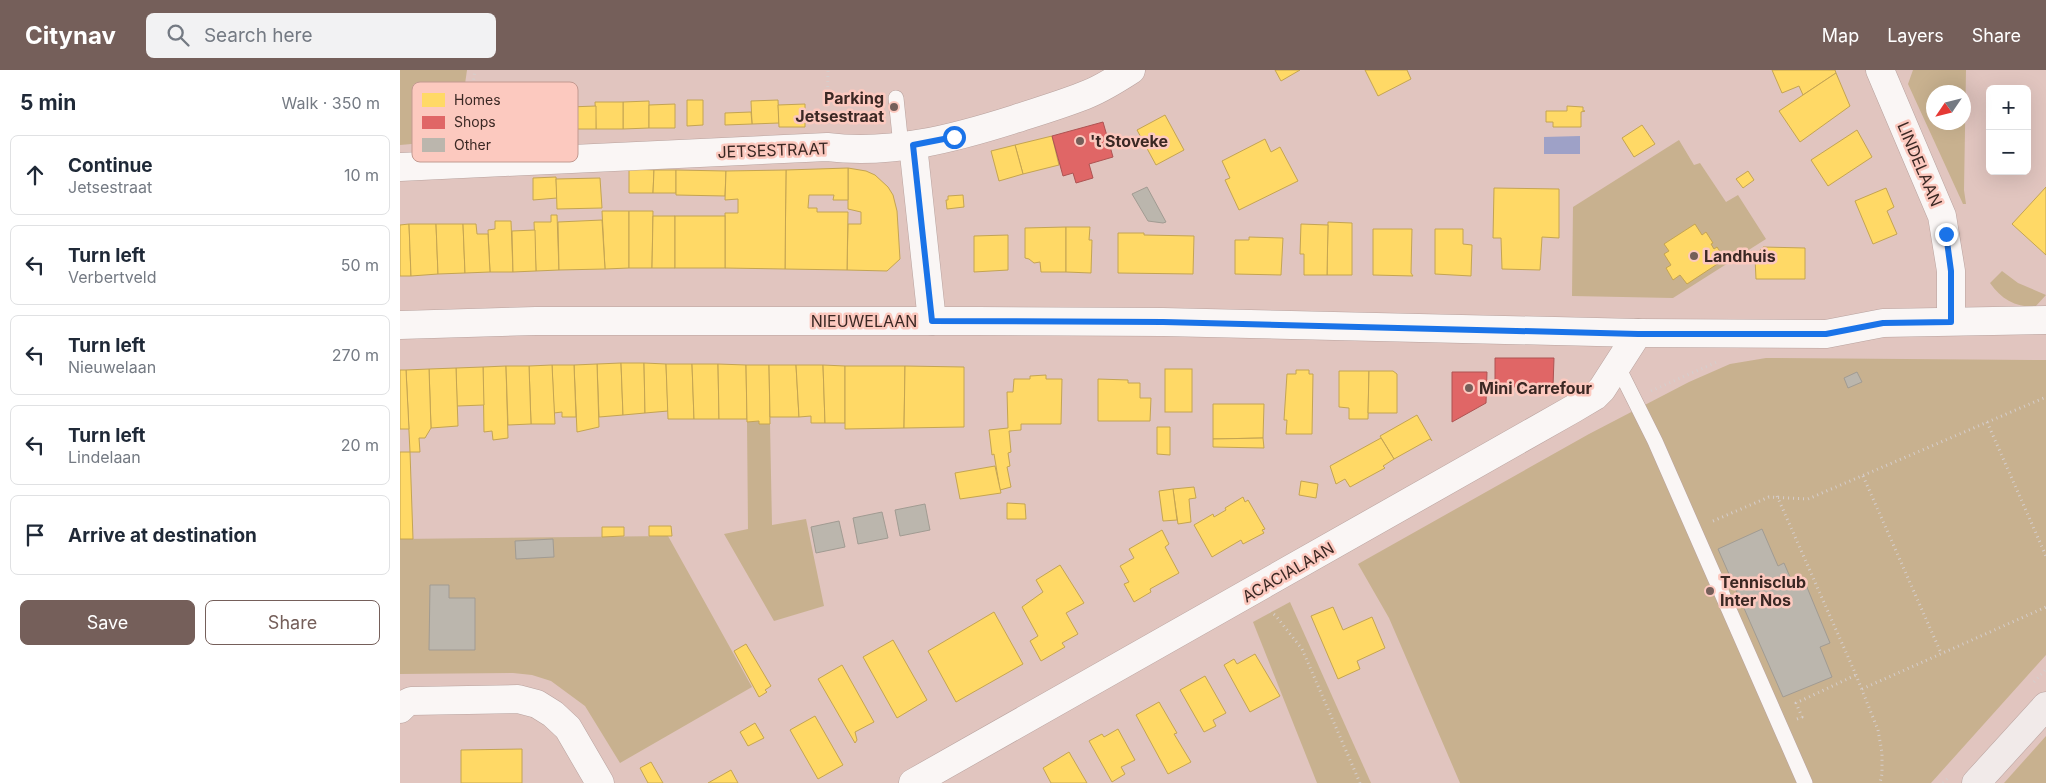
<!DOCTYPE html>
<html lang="en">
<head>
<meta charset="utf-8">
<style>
	body { margin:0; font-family:Inter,sans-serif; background:#f2f2f3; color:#1f2937 }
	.controls { position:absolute; right:15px; top:15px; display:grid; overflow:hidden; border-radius:8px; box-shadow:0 5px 20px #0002 }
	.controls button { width:45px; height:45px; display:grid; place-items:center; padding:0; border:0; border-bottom:1px solid #e0e1e3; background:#fff; color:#1f2937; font:25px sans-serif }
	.compass { position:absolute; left:1526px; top:15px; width:45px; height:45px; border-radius:50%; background:#fff; box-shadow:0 5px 20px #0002; rotate:235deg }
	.stop { position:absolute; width:15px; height:15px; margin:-11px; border:4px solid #1a73e8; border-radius:50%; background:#fff }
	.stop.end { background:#1a73e8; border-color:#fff; box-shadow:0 1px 5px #0008 }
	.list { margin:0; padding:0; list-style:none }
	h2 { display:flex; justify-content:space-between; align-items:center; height:65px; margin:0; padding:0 20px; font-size:21px }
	h2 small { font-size:16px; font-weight:400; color:#747a83 }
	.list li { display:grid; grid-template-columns:32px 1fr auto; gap:15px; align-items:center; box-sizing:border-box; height:80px; margin:0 10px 10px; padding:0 10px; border:1px solid #e0e1e3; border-radius:8px }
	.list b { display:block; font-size:19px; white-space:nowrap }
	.list p { margin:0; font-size:16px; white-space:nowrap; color:#747a83 }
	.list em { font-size:16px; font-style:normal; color:#747a83 }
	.actions { display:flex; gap:10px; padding:15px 20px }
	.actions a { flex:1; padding:11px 0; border:1px solid #755f5a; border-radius:8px; text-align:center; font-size:18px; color:#755f5a }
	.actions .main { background:#755f5a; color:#fff }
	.icon { flex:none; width:28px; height:28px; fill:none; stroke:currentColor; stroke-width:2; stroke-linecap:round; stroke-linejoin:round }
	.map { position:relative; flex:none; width:1646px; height:713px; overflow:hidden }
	header { display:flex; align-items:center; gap:30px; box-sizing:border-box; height:70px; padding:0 25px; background:#755f5a; color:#fff }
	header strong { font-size:24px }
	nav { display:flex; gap:28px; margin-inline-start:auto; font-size:18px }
	.search { width:350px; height:45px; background:#f2f2f3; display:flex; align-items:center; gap:12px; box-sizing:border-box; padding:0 18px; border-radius:8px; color:#747a83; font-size:19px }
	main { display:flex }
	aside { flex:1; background:#fff }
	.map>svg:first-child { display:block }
</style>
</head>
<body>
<header>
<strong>Citynav</strong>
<div class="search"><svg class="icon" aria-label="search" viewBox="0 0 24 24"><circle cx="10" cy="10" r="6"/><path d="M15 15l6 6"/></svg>Search here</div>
<nav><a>Map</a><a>Layers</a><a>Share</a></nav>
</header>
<main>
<aside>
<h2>5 min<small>Walk · 350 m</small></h2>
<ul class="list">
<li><svg class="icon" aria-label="ahead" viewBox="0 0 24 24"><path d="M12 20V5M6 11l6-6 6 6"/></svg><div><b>Continue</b><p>Jetsestraat</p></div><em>10 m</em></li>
<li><svg class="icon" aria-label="left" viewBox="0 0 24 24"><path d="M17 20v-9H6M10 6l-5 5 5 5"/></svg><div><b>Turn left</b><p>Verbertveld</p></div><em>50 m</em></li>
<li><svg class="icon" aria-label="left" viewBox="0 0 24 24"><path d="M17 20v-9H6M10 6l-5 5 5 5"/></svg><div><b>Turn left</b><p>Nieuwelaan</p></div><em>270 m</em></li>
<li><svg class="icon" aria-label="left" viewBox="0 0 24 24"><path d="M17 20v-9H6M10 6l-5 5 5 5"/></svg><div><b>Turn left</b><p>Lindelaan</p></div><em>20 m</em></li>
<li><svg class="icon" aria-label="arrive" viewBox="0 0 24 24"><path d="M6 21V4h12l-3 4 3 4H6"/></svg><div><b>Arrive at destination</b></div></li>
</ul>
<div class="actions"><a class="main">Save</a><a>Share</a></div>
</aside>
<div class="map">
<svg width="1646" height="713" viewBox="0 0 1646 713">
	<rect width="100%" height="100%" fill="#e1c5bf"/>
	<g fill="#c8b18f" fill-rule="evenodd">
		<path d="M0 0H67L57 70 0 75Z"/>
		<path d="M1513 0H1566L1564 120 1566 134H1563L1508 14ZM1534 22H1564V52H1534Z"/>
		<path d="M1279 70 1294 95 1300 93 1326 132 1338 125 1366 169 1273 228 1172 226 1173 137Z"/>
		<path d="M1602 201 1618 213 1646 225 1635 237C1615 237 1601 229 1590 213Z"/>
		<path d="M1366 288 1646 290V585L1531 713H1060L989 548 958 494 1189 364 1289 312 1330 294Z"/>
		<path d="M359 351 360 354H370L372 455 406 449 424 536 374 551 324 464 348 459 347 352Z"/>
		<path d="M268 466 352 617 220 693 185 636 151 611 132 605 113 603 0 604V469Z"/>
		<path d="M890 532 971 713H917L853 552Z"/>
		<path d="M1646 666V713H1604Z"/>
	</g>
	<path fill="#9ea1c7" d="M1180 66V84H1144V67Z"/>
	<g fill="#ffd966" stroke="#c4a452">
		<path d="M875 0H900L881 11Z"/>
		<path d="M965 0H1007L1011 9 978 26Z"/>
		<path d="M1372 0H1435L1436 3 1403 25 1399 16 1382 23Z"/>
		<path d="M1436 3 1450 36 1400 72 1379 41Z"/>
		<path d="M287 30H303V55L287 56Z"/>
		<path d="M378 30 379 53 352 54 351 31Z"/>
		<path d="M249 31V58L223 59V32Z"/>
		<path d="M195 32H223V59H196Z"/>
		<path d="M275 34V58H249V35Z"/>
		<path d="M405 34V57H379L378 35Z"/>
		<path d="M196 36V59H169V37Z"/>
		<path d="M1167 36 1183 37V41H1185L1181 42V57H1153V52H1146V41H1167Z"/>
		<path d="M351 42 352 54 325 55V43Z"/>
		<path d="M765 45 784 80 756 95 737 60Z"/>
		<path d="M1242 55 1255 74 1234 87 1222 68Z"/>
		<path d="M1457 60 1472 87 1428 116 1411 90Z"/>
		<path d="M652 66 659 95 623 104 615 75Z"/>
		<path d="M865 69 871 82 880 77 898 111 839 140 825 110 830 108 822 91Z"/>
		<path d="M615 75 623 104 599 111 591 81Z"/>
		<path d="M448 98 466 101 475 105 488 117 493 125 497 141 500 189 487 201 447 200 448 154H461V142L448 139Z"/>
		<path d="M448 98V130H433L434 125H409L408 138H417V142H448L447 200 385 199 386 100Z"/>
		<path d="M229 99 254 100 253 123H229Z"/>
		<path d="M254 100H276V123H253Z"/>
		<path d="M276 100 326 101 325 126 276 125Z"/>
		<path d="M386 100 385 199 325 198V143H338V129L325 130 326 101Z"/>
		<path d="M1348 101 1354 110 1343 118 1336 109Z"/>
		<path d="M156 107 157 128 133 130V108Z"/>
		<path d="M200 108 202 138 157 139 156 109Z"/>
		<path d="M1646 117V185L1612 154Z"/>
		<path d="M1094 118 1159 119V168L1142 167 1140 200 1102 199 1101 168H1093Z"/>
		<path d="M1486 118 1494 137 1487 141 1497 164 1473 174 1455 131Z"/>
		<path d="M563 125 564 137 547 139 546 130H548V126Z"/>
		<path d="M202 141H229V198L205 199Z"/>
		<path d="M229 141H253L252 198H229Z"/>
		<path d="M151 145H157L159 200 136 201 134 152H151Z"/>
		<path d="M253 146H275V198H252Z"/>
		<rect x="275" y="146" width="50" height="52"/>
		<path d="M202 150 205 199 159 200 158 152Z"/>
		<path d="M95 151H111L113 202H90L88 160 95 159Z"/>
		<path d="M928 152 952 153V205H927Z"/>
		<path d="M9 154 11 206H0V155Z"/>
		<path d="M9 154H36L38 204 11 206Z"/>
		<path d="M36 154H63L65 203 38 204Z"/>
		<path d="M63 154H76L77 164H88L90 202 65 203Z"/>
		<path d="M901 154 928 155 927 205H904V184H900Z"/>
		<path d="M1295 154 1302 165 1306 162 1313 173 1311 174 1314 179 1317 177 1325 189 1287 214 1280 205 1273 210 1266 198 1271 195 1264 184 1269 181 1264 174Z"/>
		<path d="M666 157V202H641L640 192 634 193 629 189 625 188V158Z"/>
		<path d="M666 157H690L689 170H692L691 203 666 202Z"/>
		<path d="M973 159H1012L1011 203 1013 206 973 205Z"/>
		<path d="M1035 159H1063V174L1072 175 1071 206 1035 204Z"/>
		<path d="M135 160 136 201 113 202 112 161Z"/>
		<path d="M718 163H744V165L794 166 793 204 718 203Z"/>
		<path d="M608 165V200L574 202V166Z"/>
		<path d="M849 167 883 168 881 205 835 204V170H849Z"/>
		<path d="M1363 177 1405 178V209H1356L1355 188H1360V180L1363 179Z"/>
		<path d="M221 293 223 345 199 347 197 294Z"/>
		<path d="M221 293H244L245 343 223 345Z"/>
		<path d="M244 293 266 294 268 341 245 343Z"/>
		<path d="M197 294 199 357 177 362 174 295Z"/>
		<path d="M266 294H292L294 349H268Z"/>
		<path d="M292 294H318L319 349H294Z"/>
		<path d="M318 294 346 295 347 349H319Z"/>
		<path d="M152 295H174L176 347H162V342L154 343Z"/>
		<path d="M152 295 155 354H131L129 296Z"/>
		<path d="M346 295H369L370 354H359V351L347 352Z"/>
		<path d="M369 295H396L399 347H370Z"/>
		<path d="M396 295H423L425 353H411V346L399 347Z"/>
		<path d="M423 295 445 296V353H425Z"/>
		<path d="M106 296 108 368 93 370 92 361 84 362 83 297Z"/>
		<path d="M106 296H129L131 354 108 355Z"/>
		<path d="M445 296H505L504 358 445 359Z"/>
		<path d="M505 296 564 297V357L504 358Z"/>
		<path d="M83 297 84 335 57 336 56 298Z"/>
		<path d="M56 298 58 356 31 358 29 299Z"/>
		<path d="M29 299 31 358 25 368H19L20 382H10L6 300Z"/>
		<rect x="765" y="299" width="27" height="43"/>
		<path d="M0 300H6L9 359H0Z"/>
		<path d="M896 300H909V304H913L912 364H886L887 350H884L887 304H896Z"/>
		<path d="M939 301H969L968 349H949V338L939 337Z"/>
		<path d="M969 301H993L997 304V343H968Z"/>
		<path d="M646 305V309H662L661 354H621V360L609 361 611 382 608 383 610 396 607 397 611 417 600 420 594 384 592 385 589 360 608 358 607 322H613L614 309H630V306Z"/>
		<path d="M698 309 728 310V313H740V328H751L750 351H698Z"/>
		<path d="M813 334H864L863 368 813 369Z"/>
		<path d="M1017 345 1032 371 1030 369 994 389 980 366Z"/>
		<path d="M757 357H770V385L757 384Z"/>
		<path d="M863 368 864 378 813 377V369Z"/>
		<path d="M981 368 994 389 983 396 985 398 950 417 945 409 936 414 930 396Z"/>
		<path d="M0 382H10L13 469H0Z"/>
		<path d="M595 396 601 423 560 429 555 403Z"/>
		<path d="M901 411 918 414 916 428 899 425Z"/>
		<path d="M794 417 796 428 789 429 791 452 778 454 773 419Z"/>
		<path d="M773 419 777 450 763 451 759 421Z"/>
		<path d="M843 427 845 432 848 430 865 459 862 460 864 463 843 474 841 470 812 487 794 455 813 444 814 447 826 440 825 438Z"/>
		<path d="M607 433 625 434 626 449H607Z"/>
		<path d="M249 456H271L272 466H249Z"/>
		<path d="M202 457H224V466L202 467Z"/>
		<path d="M762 460 769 474 765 477 779 503 750 519 751 522 734 532 724 514 729 512 720 496 734 488 729 479Z"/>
		<path d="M660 495 684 533 666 543 678 564 662 573 665 577 641 591 630 571 638 566 622 537 643 522 636 510Z"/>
		<path d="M933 537 943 560 972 547 985 578 957 591 960 599 938 609 911 546Z"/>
		<path d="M594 542 623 594 556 632 528 581Z"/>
		<path d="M493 570 527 630 497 648 463 587Z"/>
		<path d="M346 574 371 616 365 620 367 622 359 627 334 581Z"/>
		<path d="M855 584 880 626 850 642 824 595 834 589 837 594Z"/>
		<path d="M442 595 474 652 455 662 457 670 455 673 418 609Z"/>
		<path d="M805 606 826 643 813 650 816 656 804 662 780 620Z"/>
		<path d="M759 632 777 663 774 664 791 692 768 704 736 645Z"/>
		<path d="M415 646 443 695 418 709 390 660Z"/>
		<path d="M355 653 364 668 348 676 340 662Z"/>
		<path d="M718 659 735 690 721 697 725 704 712 712 689 671 702 664 704 667Z"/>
		<path d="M122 679V713H61V680Z"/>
		<path d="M669 682 687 713H651L643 698Z"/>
		<path d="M251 692 263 713H248L240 698Z"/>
		<path d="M331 700 338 713H308Z"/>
	</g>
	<g fill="#e06666" stroke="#ae5352">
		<path d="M703 52 713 87 689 94 693 108 676 113 673 103 663 106 652 66Z"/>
		<path d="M1095 288H1154L1153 317H1095Z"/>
		<path d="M1052 302H1087L1086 333 1052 352Z"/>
	</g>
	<g fill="#bbb6ad" stroke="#a19b92">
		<path d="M747 117 766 152 763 153 748 151 732 124Z"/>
		<path d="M1457 302 1462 312 1448 318 1444 308Z"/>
		<path d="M525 434 530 460 500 466 495 440Z"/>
		<path d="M482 442 488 468 458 474 453 448Z"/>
		<path d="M439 451 445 477 416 483 411 457Z"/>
		<path d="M1362 459 1378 496 1384 493 1393 514 1404 510 1430 573 1420 577 1432 607 1383 627 1318 479Z"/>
		<path d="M153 469 154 487 116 489 115 471Z"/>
		<path d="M30 515H49V528H75V580H29Z"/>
	</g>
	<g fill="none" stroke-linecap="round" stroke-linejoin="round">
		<defs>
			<g id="lane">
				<path d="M496 28 501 76"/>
				<path d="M1217 295 1255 371 1405 713"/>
			</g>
			<g id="street">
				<path d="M1480 0 1542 146 1551 201V251"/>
				<path d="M513 75 532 251"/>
				<path d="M0 97 427 77C492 85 555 68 615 49 639 41 664 34 688 24 703 18 717 9 731 0"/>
				<path d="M0 255 136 251H577L763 252 1238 263 1426 264 1483 253 1646 250"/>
				<path d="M0 639 5 634 11 631 118 629 137 634 153 644 168 658 200 713"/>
				<path d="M513 713 1173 339 1195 326 1202 319 1238 263"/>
			</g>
			<path id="secondary" d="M1576 713 1646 636"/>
		</defs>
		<use href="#lane" stroke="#b8a29e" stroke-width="16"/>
		<use href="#street" stroke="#b8a29e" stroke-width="29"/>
		<use href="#secondary" stroke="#b8a29e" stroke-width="29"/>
		<g stroke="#d6cecc" stroke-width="3" stroke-dasharray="1 4" stroke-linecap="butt">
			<path d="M427 52 428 0"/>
			<path d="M65 69 75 0"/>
			<path d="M1251 321 1319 291"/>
			<path d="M1587 352 1646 486"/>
			<path d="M1463 406 1541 583"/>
			<path d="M1377 426 1456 605 1478 660 1482 683V704L1480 713"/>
			<path d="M1313 451 1369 427 1408 429 1646 327"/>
			<path d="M870 541 876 546 902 579 960 713"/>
			<path d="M1634 612 1646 599"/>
			<path d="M1462 619 1646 537"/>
			<path d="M1397 649 1402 647 1396 633 1456 605"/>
			<path d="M1543 713 1550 706"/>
		</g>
		<use href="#lane" stroke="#faf6f5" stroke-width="15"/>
		<use href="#street" stroke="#faf6f5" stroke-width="28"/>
		<use href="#secondary" stroke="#f1eae9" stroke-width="28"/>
	</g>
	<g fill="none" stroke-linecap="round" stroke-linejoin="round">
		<path stroke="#1a73e8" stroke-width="6" d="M554 67 513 75 532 251 763 252 1238 264H1426L1483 253 1551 252V201L1546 164"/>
	</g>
	<g fill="#755f5a" stroke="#fcc9bf" stroke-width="2">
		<circle cx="494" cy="37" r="5"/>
		<circle cx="680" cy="71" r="5"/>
		<circle cx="1294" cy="186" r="5"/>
		<circle cx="1069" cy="318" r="5"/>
		<circle cx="1310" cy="521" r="5"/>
	</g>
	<g text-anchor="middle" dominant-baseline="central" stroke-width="5" stroke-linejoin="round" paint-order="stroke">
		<g font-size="16" font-weight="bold" fill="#3b2824" stroke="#fcc9bf" text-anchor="start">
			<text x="484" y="28" text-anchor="end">Parking<tspan x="484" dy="18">Jetsestraat</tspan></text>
			<text x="690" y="71">'t Stoveke</text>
			<text x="1304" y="186">Landhuis</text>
			<text x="1079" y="318">Mini Carrefour</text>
			<text x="1320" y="512">Tennisclub<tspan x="1320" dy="18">Inter Nos</tspan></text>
		</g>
		<g font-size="16" fill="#3b2824" stroke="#fcc9bf">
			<text transform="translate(373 80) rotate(-2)">JETSESTRAAT</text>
			<text transform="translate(1520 94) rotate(67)">LINDELAAN</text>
			<text x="464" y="251">NIEUWELAAN</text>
			<text transform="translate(888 502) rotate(-30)">ACACIALAAN</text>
		</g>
	</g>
	<rect x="12" y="12" width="166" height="80" rx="8" fill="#fcc9bf" stroke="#c29990" stroke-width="1"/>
	<rect x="22" y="23" width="23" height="14" fill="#ffd966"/>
	<rect x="22" y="46" width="23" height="13" fill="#e06666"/>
	<rect x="22" y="68" width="23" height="14" fill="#bbb6ad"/>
	<g font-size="14" fill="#3b2824">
		<text x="54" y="35">Homes</text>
		<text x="54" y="57">Shops</text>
		<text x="54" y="80">Other</text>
	</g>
</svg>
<div class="controls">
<button>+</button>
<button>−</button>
</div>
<svg class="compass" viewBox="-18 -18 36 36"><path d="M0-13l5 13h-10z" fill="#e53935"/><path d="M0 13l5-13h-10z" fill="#747a83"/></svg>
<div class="stop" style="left:554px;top:67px"></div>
<div class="stop end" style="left:1546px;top:164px"></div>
</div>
</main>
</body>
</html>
